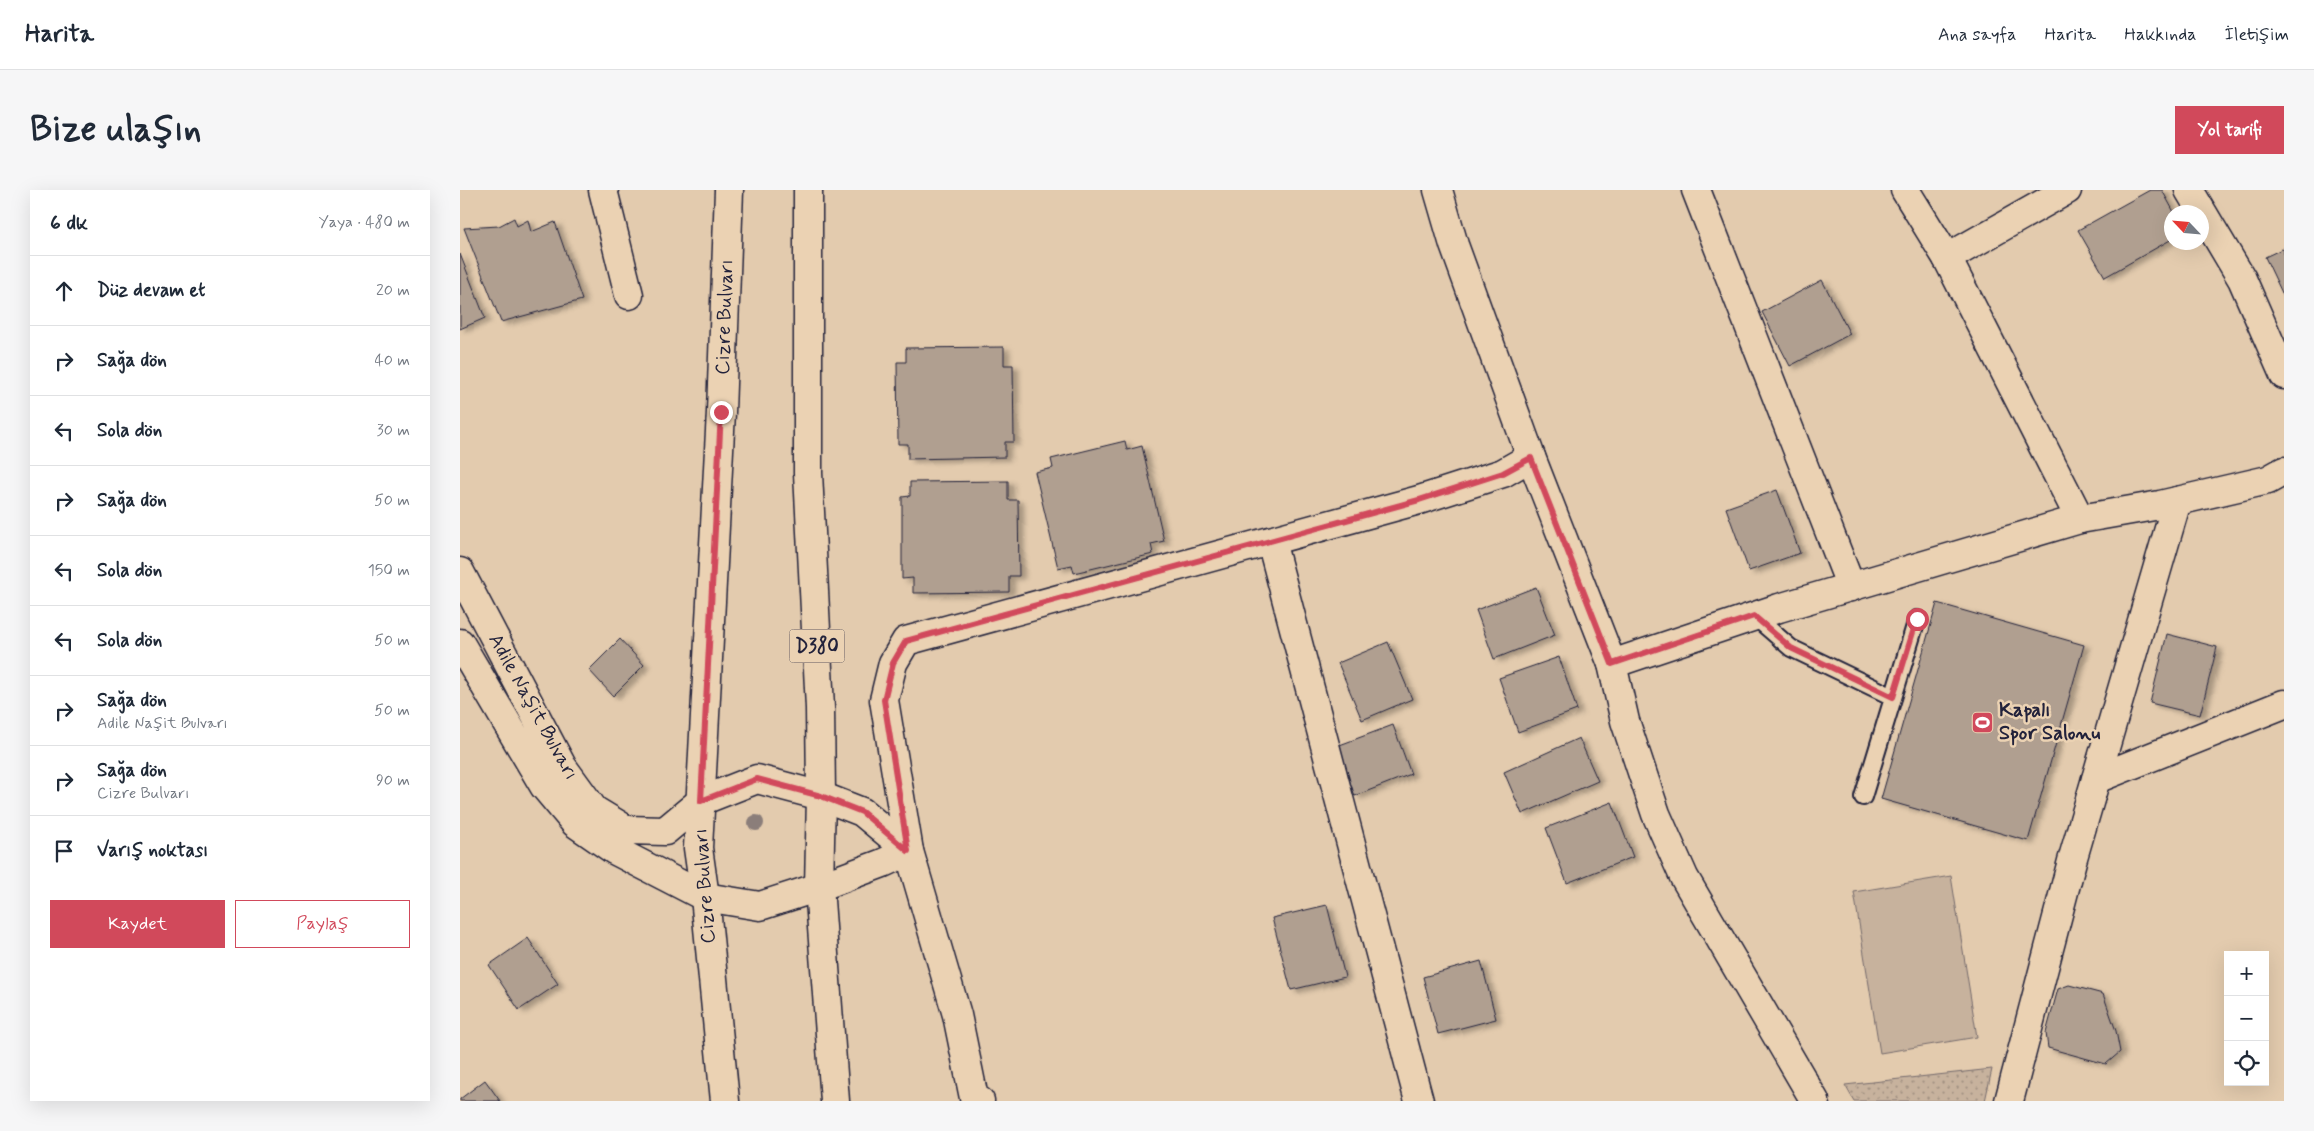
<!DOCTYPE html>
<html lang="tr">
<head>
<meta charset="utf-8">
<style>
	body { margin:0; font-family:Mynerve,sans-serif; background:#f6f6f7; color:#1f2937 }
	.controls { position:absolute; right:15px; bottom:15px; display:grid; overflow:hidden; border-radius:0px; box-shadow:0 5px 20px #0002 }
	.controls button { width:45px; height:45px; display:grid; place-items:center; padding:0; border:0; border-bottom:1px solid #e0e1e3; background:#fff; color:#1f2937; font:25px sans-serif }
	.compass { position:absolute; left:1704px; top:15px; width:45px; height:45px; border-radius:50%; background:#fff; box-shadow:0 5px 20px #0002; rotate:296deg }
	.stop { position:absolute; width:15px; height:15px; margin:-11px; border:4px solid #d1495b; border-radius:50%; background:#fff }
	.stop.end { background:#d1495b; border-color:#fff; box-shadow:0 1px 5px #0008 }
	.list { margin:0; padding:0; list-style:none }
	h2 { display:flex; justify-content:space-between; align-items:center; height:65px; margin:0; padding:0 20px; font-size:21px }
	h2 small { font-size:16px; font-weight:400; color:#747a83 }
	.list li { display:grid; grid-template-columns:32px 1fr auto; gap:15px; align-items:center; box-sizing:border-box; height:70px; padding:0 20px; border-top:1px solid #e0e1e3 }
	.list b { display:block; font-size:19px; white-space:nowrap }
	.list p { margin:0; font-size:16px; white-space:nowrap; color:#747a83 }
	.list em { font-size:16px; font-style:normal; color:#747a83 }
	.actions { display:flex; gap:10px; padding:15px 20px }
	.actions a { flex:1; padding:11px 0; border:1px solid #d1495b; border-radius:0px; text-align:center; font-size:18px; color:#d1495b }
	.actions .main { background:#d1495b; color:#fff }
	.icon { flex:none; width:28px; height:28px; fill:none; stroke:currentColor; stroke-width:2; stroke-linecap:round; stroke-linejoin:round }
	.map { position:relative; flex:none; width:1824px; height:911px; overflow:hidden; border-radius:0px }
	header { display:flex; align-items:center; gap:30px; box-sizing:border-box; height:70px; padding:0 25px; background:#fff; border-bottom:1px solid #e0e1e3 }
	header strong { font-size:24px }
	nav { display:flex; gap:28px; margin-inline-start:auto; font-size:18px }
	.intro { display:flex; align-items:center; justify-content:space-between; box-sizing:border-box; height:120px; padding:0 30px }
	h1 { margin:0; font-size:35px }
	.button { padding:12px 22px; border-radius:0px; background:#d1495b; color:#fff; font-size:18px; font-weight:700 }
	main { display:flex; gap:30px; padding:0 30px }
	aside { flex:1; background:#fff; border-radius:0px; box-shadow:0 5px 20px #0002 }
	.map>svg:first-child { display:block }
</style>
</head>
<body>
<header>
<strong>Harita</strong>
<nav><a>Ana sayfa</a><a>Harita</a><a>Hakkında</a><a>İletişim</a></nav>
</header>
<div class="intro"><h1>Bize ulaşın</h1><a class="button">Yol tarifi</a></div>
<main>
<aside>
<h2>6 dk<small>Yaya · 480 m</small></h2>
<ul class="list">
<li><svg class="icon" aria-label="ahead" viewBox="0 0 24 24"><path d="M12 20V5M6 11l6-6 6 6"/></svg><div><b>Düz devam et</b></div><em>20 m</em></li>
<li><svg class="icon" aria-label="right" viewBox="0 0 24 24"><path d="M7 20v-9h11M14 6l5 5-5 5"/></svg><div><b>Sağa dön</b></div><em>40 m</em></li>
<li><svg class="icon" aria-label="left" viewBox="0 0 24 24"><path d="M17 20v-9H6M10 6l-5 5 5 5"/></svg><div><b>Sola dön</b></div><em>30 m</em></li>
<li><svg class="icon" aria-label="right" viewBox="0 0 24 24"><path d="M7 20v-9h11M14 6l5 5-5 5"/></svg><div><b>Sağa dön</b></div><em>50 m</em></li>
<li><svg class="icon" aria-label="left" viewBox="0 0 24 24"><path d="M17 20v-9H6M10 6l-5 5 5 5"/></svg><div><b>Sola dön</b></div><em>150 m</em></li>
<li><svg class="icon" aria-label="left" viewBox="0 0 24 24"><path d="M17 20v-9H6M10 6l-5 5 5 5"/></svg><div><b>Sola dön</b></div><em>50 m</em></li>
<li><svg class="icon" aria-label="right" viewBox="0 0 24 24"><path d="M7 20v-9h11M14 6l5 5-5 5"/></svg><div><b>Sağa dön</b><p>Adile Naşit Bulvarı</p></div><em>50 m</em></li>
<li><svg class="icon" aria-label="right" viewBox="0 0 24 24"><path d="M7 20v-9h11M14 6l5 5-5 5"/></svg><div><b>Sağa dön</b><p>Cizre Bulvarı</p></div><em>90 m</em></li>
<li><svg class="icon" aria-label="arrive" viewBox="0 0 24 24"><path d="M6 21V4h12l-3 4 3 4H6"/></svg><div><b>Varış noktası</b></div></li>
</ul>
<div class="actions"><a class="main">Kaydet</a><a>Paylaş</a></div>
</aside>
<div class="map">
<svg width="1824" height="911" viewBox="0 0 1824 911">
	<defs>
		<pattern id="grass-dots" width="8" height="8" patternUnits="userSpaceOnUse" patternTransform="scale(1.25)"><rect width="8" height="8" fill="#c7b29d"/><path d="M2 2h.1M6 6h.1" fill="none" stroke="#a19081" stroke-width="1.8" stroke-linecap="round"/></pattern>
		<filter id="shadow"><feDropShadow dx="5.5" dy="3" stdDeviation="2.5" flood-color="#0004"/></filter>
	</defs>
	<rect width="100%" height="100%" fill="#e3cbae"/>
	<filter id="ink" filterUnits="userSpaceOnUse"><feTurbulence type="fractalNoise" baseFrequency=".02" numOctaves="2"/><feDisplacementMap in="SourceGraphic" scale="10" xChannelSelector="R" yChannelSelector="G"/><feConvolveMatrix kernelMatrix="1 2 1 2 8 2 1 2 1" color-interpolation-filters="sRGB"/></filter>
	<g filter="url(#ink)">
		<path fill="url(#grass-dots)" stroke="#746a6c" d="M1532 879 1525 911H1394L1385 895Z"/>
		<path fill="#c7b29d" stroke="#746a6c" d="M1491 686 1517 847 1420 863 1394 702Z"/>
		<g fill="#b09f90" stroke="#22223b" filter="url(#shadow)">
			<path d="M1690 0H1702L1714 22H1712V49L1645 87 1618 40Z"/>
			<path d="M54 28 57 36 68 30 71 42 95 32 122 110 41 132 4 38 39 36Z"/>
			<path d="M1824 58V107L1805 67Z"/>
			<path d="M0 64 25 128 0 139Z"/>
			<path d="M1362 90 1390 144 1330 176 1302 122Z"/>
			<path d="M544 157V175H553L554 252H545V267L448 269V254H438L437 172H446V158Z"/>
			<path d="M665 251 667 260 682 256 704 351 691 354 693 364 614 383 612 375 598 378 575 282 593 278 591 269Z"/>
			<path d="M548 291V310H558L559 386H549V402L453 403V388L442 389V307L450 306V292Z"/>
			<path d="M1317 300 1340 363 1289 381 1266 318Z"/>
			<path d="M1076 397 1095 445 1034 469 1016 420Z"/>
			<path d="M1477 413 1624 455 1568 651 1421 609Z"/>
			<path d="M1707 444 1757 457 1740 525 1690 513Z"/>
			<path d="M160 449 184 475 153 506 129 480Z"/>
			<path d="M928 452 952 509 902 530 878 473Z"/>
			<path d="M1099 467 1117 520 1058 542 1039 488Z"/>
			<path d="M933 535 951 584 895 606 877 556Z"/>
			<path d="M1119 548 1138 591 1062 624 1044 582Z"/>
			<path d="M1152 612 1173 667 1107 693 1086 638Z"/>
			<path d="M867 715 885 787 831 800 812 728Z"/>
			<path d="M68 748 98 794 59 820 29 775Z"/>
			<path d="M1021 771 1036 829 978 844 963 787Z"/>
			<path d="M1609 795 1643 804 1656 841 1660 862 1646 874 1588 858 1586 843 1598 799Z"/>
			<path d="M25 890 40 911H0V909Z"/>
		</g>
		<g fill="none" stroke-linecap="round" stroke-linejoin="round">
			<defs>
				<g id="lane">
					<path d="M1294 426 1331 458 1433 507"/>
					<path d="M1403 607 1457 429"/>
				</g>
				<g id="street">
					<path d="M978 0 994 55 1071 267 1152 474 1165 531 1196 624 1224 687 1355 911"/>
					<path d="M1236 0 1391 397"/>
					<path d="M1445 0 1487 68 1620 329"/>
					<path d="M1729 0 1782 89 1824 185"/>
					<path d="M1487 68 1607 0"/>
					<path d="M811 351 959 911"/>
					<path d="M1152 474 1319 418 1620 329 1700 315 1808 290 1824 281"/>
					<path d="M1636 589 1824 514"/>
					<path d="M520 911 514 908 497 825 449 661 424 510 433 473 446 451 959 310 1043 283 1071 267"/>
					<path d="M1549 911 1612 671 1717 311"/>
				</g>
				<g id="secondary">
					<path d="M143 0 169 105"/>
					<path d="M0 382 102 576 134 620 167 640 205 641 241 611 297 589 361 606 402 622 449 661 423 673 359 697 300 716 245 707 154 660 115 633 84 596 0 453"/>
				</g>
				<g id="primary">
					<path d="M348 0V283L360 518 361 606 359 697 375 911"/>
					<path d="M265 911 245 707 238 658 261 222 269 0"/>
				</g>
			</defs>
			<use href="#lane" stroke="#22223b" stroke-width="20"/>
			<use href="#street" stroke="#22223b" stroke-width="31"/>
			<use href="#secondary" stroke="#22223b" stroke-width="31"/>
			<use href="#primary" stroke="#22223b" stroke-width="31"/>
			<use href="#lane" stroke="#ebd2b3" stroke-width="16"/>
			<use href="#street" stroke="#ebd2b3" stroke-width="28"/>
			<use href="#secondary" stroke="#ebd2b3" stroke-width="28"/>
			<use href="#primary" stroke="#ebd2b3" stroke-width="28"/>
		</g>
		<circle fill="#8b7e7a" cx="296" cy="633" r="8"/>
	</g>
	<g fill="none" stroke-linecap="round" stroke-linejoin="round" filter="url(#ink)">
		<path stroke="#d1495b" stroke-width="6" d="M261 222 241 611 297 589 361 606 402 622 448 661 424 510 433 473 446 451 959 310 1043 283 1071 268 1152 474 1294 426 1331 458 1433 507 1457 429"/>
	</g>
	<defs>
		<symbol id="stadium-square" viewBox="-11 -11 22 22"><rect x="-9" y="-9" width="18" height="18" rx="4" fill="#d1495b" stroke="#ebd2b3"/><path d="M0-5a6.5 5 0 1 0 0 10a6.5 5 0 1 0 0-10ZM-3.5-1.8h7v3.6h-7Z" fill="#fff"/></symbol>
	</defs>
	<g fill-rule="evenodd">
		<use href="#stadium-square" x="1510" y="520" width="25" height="25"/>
	</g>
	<g text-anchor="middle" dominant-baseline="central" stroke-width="5" stroke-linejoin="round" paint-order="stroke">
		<rect fill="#ebd2b3" stroke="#5e575f" stroke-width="1" x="329.5" y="439.5" width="55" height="33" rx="4"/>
		<g font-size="19" font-weight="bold" fill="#22223b">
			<text x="357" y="456">D380</text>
		</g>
		<g font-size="20" fill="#22223b" stroke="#ebd2b3">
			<text transform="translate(265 127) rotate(-88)">Cizre Bulvarı</text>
			<text transform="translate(73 517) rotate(61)">Adile Naşit Bulvarı</text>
			<text transform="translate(245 696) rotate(-94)">Cizre Bulvarı</text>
		</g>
		<g font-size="20" font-weight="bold" fill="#22223b" stroke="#ebd2b3" text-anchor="start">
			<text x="1539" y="520">Kapalı<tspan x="1539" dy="23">Spor Salonu</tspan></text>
		</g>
	</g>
</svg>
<div class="controls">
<button>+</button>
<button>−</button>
<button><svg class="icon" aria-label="locate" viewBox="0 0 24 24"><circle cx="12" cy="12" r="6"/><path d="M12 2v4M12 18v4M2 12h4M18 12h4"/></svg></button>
</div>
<svg class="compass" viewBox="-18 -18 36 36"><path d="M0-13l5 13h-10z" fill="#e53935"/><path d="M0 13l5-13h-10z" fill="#747a83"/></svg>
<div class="stop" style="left:1457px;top:429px"></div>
<div class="stop end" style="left:261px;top:222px"></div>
</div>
</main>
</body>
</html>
